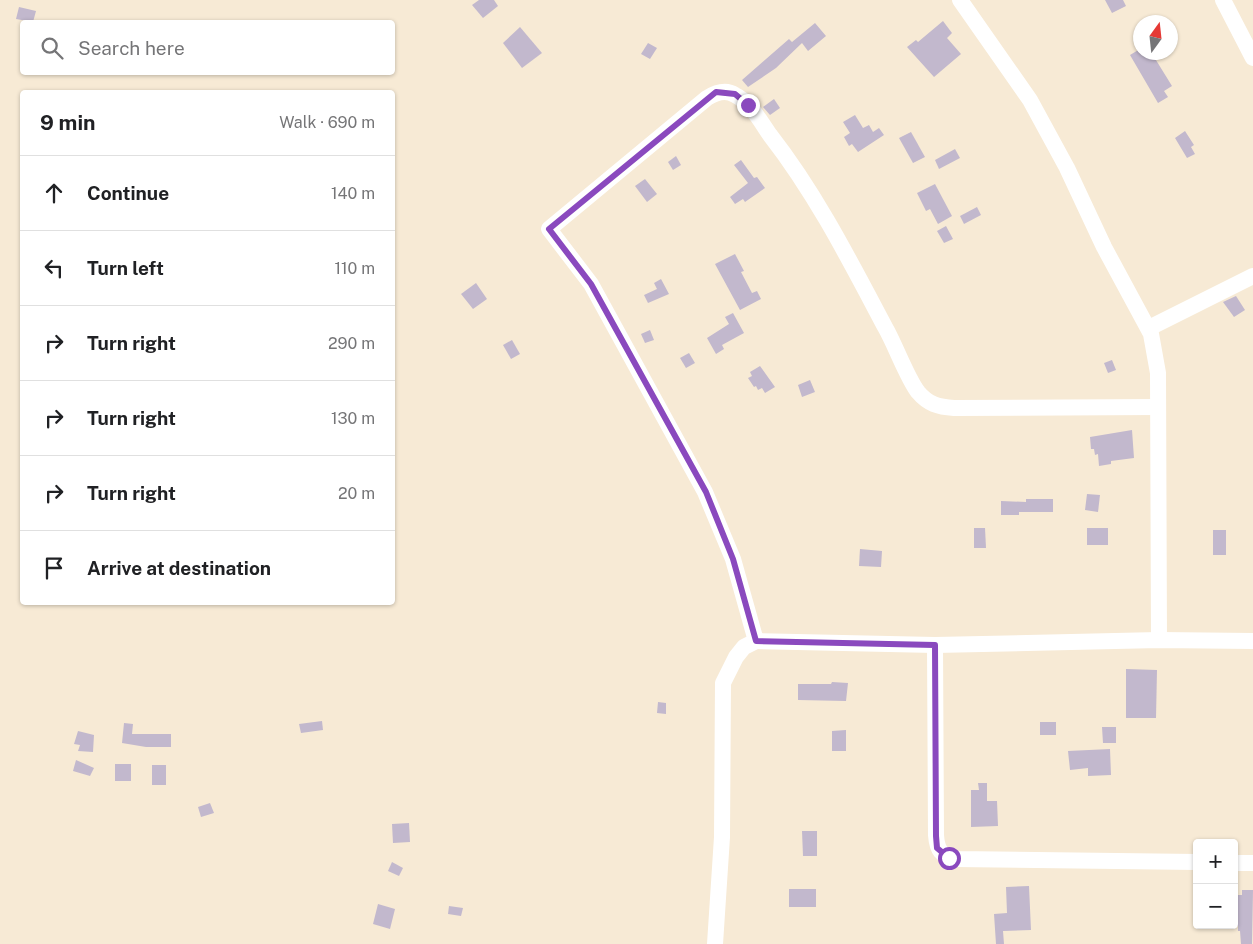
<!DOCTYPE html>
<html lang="en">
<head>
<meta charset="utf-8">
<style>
	body { margin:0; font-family:"Public Sans",sans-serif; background:#f2f2f2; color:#202124 }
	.controls { position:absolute; right:15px; bottom:15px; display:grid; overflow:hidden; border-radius:5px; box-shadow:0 1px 4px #0004 }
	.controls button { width:45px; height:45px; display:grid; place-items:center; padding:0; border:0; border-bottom:1px solid #e0e0e0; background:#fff; color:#202124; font:25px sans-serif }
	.compass { position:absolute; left:1133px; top:15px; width:45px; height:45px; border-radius:50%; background:#fff; box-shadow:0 1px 4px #0004; rotate:15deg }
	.stop { position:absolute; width:15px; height:15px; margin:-11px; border:4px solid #8a49be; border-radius:50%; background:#fff }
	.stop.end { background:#8a49be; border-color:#fff; box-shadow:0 1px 5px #0008 }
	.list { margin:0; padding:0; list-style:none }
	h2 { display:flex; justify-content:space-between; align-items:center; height:65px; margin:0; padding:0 20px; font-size:21px }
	h2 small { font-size:16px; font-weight:400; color:#757577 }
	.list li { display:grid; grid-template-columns:32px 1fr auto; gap:15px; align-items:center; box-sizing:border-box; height:75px; padding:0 20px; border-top:1px solid #e0e0e0 }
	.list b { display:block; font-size:19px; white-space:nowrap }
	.list em { font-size:16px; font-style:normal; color:#757577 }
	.icon { flex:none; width:28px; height:28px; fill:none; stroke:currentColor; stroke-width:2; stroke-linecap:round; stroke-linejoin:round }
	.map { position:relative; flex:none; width:1253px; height:944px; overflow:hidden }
	.search { position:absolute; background:#fff; box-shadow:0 1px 4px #0004; left:20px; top:20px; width:375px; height:55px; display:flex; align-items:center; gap:12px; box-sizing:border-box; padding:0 18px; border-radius:5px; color:#757577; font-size:19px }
	.panel { position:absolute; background:#fff; box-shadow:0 1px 4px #0004; left:20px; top:90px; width:375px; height:515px; border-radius:5px }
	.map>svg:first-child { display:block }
</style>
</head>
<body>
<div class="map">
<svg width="1253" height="944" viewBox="0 0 1253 944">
	<rect width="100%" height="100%" fill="#f7ead5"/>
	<g fill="#c2b8cd">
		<path d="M479 0H494L498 6 483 18 472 5Z"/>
		<path d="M1105 0H1123L1126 6 1112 13Z"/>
		<path d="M19 7 36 11 33 22 16 19Z"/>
		<path d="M943 21 952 33 947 38 961 54 934 77 907 47 916 40 918 42Z"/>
		<path d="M815 23 826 36 808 51 802 43 776 68 748 87 742 80 789 39 792 42Z"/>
		<path d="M520 27 542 53 522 68 503 43Z"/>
		<path d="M648 43 657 48 650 59 641 54Z"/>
		<path d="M1140 49V52H1151L1172 86 1164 91 1168 97 1158 103 1130 55Z"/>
		<path d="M774 99 780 108 770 115 763 107Z"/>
		<path d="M855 115 863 128 869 125 873 132 879 128 884 135 858 152 852 144 849 146 844 137 850 133 843 122Z"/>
		<path d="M1185 131 1194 145 1191 147 1195 154 1187 158 1175 138Z"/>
		<path d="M911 132 925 157 913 163 899 138Z"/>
		<path d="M955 149 960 158 939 169 935 160Z"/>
		<path d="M676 156 681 165 673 170 668 162Z"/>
		<path d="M741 160 754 178 757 177 765 188 745 202 743 199 735 204 730 197 748 183 734 165Z"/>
		<path d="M645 179 657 194 647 202 635 186Z"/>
		<path d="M935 184 952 216 938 224 930 209 926 211 917 193Z"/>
		<path d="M977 207 981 215 964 224 960 216Z"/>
		<path d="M946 226 953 239 944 243 937 231Z"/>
		<path d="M735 254 744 271 741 272 752 293 757 291 761 299 740 310 715 264Z"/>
		<path d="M661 279 669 294 648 303 644 295 657 289 654 283Z"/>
		<path d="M476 283 487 299 473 309 461 294Z"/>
		<path d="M1236 296 1245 310 1234 317 1223 302Z"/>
		<path d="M733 313 744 333 722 345 724 349 716 354 707 338 729 324 725 317Z"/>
		<path d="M650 330 654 340 645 343 641 334Z"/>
		<path d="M512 340 520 354 511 359 503 345Z"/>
		<path d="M689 353 695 363 686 368 680 358Z"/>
		<path d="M1112 360 1116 370 1108 373 1104 363Z"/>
		<path d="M760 366 775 387 765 393 762 388 758 390 756 386 754 387 748 378 752 376 750 372Z"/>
		<path d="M810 380 815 392 802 397 798 385Z"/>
		<path d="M1132 430 1134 458 1111 461V464L1099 466 1098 454 1095 455 1094 449H1091L1090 437Z"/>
		<path d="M1087 494 1100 495 1098 512 1085 510Z"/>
		<path d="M1026 499H1053V512H1019V515H1001V501L1026 502Z"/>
		<path d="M974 528H985L986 548H974Z"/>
		<rect x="1087" y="528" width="21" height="17"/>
		<rect x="1213" y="530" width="13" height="25"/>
		<path d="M860 549 882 551 881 567 859 566Z"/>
		<path d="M1126 669 1157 670 1156 718H1126Z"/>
		<path d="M832 682 848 683 846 701 798 700V684H831Z"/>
		<path d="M658 702 666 703V714L657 713Z"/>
		<path d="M322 721 323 730 301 733 299 724Z"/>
		<rect x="1040" y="722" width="16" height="13"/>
		<path d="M124 723 133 724 132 734H171V747H146L122 743Z"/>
		<path d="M1102 727H1116V743H1103Z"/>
		<path d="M846 730V751H832V731Z"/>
		<path d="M78 731 94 735 93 752 78 751 80 745 74 744Z"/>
		<path d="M1110 749 1111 775 1088 776V768L1070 770 1068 751Z"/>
		<path d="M76 760 94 768 90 776 73 771Z"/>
		<rect x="115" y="764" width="16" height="17"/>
		<rect x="152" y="765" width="14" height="20"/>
		<path d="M978 783H987V801H997L998 826 971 827V790H979Z"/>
		<path d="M210 803 214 813 201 817 198 807Z"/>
		<path d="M409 823 410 842 393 843 392 824Z"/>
		<path d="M802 831H817V856H803Z"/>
		<path d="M392 862 403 868 399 876 388 871Z"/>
		<path d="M1029 886 1031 930 1003 931 1004 944H996L994 914 1007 913 1006 887Z"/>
		<rect x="789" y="889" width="27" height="18"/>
		<path d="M1242 890H1253L1252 944H1241L1240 931H1238V926H1235L1234 895H1242Z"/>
		<path d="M378 904 395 909 390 929 373 924Z"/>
		<path d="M449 906 463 908 461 916 448 914Z"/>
	</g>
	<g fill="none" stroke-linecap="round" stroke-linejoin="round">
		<g stroke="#fff" stroke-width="16">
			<path d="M960 0 1030 100 1067 168 1104 247 1151 334 1158 373 1159 640"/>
			<path d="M1223 0 1253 58"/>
			<path d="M1149 328 1253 276"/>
			<path d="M756 641 935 645 1159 640 1253 641"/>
			<path d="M935 645 936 835C937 850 941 856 956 859L1197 862"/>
			<path d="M1234 863H1253"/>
			<path d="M715 944 722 837 723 683 736 657 744 647 756 641 733 559 705 492 591 284 549 229 707 98C715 93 726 89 735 95 750 102 761 122 770 135 816 194 850 261 885 327 895 344 907 378 918 392 928 404 938 407 954 408L1158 407"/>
		</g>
	</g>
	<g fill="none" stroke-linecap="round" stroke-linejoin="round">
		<path stroke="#8a49be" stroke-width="6" d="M748 105 735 94 716 92 549 229 591 284 706 492 733 559 756 641 935 645 936 836 937 848 949 858"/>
	</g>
</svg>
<div class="controls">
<button>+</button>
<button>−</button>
</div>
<svg class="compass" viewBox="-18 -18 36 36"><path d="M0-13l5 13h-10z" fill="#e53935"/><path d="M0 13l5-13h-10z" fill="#757577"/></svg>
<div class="stop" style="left:949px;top:858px"></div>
<div class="stop end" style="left:748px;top:105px"></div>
<div class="search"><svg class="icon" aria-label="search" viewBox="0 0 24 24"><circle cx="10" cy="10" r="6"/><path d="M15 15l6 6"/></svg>Search here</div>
<section class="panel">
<h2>9 min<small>Walk · 690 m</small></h2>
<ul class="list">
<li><svg class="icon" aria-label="ahead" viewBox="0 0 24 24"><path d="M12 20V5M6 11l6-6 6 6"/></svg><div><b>Continue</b></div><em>140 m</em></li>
<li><svg class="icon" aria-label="left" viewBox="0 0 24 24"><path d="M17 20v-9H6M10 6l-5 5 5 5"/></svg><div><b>Turn left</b></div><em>110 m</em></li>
<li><svg class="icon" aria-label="right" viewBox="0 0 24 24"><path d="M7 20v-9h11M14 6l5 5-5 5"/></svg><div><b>Turn right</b></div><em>290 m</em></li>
<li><svg class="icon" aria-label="right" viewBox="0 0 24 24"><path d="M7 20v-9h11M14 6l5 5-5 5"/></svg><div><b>Turn right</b></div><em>130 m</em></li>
<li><svg class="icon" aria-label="right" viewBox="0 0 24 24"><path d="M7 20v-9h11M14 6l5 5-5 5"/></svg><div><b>Turn right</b></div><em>20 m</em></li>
<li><svg class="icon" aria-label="arrive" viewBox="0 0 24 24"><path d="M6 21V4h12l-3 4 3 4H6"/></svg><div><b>Arrive at destination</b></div></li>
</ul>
</section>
</div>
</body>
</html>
